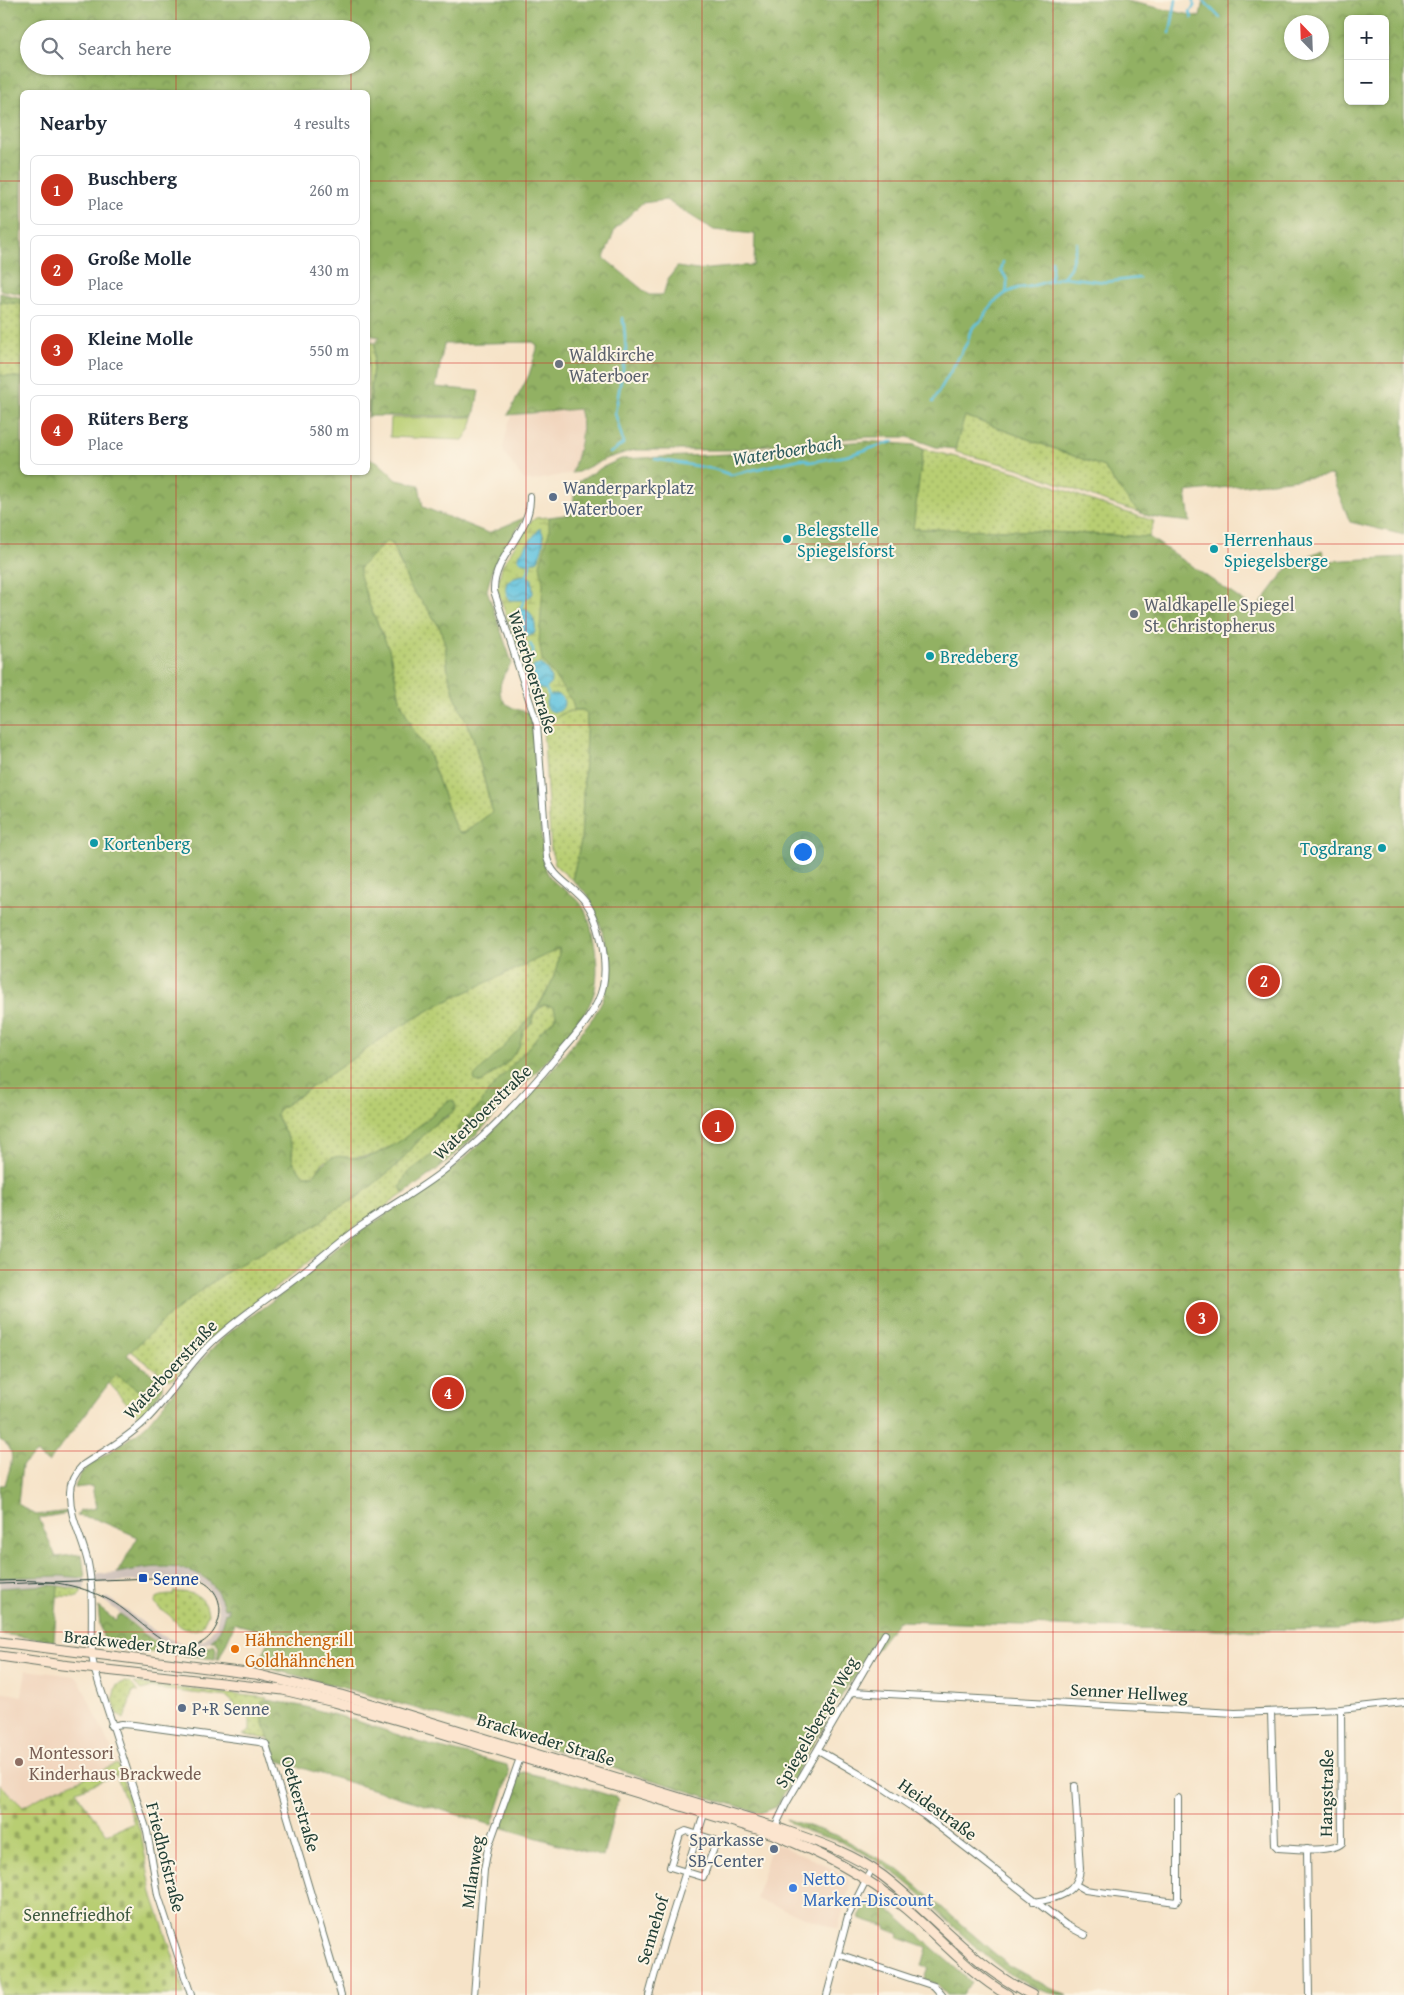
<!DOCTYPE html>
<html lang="en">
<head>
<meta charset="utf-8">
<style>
	body { margin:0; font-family:"Gentium Book Plus",serif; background:#f6f6f7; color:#1f2937 }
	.controls { position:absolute; right:15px; top:15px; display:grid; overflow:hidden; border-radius:8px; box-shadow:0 1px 4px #0004 }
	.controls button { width:45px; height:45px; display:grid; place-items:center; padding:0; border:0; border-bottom:1px solid #e0e1e3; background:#fff; color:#1f2937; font:25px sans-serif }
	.compass { position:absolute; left:1284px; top:15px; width:45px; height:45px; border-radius:50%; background:#fff; box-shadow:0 1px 4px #0004; rotate:337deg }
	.you { position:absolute; left:802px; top:851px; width:18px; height:18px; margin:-12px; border:4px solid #fff; border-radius:50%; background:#1a73e8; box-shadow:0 0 0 8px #1a73e833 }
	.badge { display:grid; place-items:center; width:32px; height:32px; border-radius:50%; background:#c8321e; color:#fff; font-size:16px; font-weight:700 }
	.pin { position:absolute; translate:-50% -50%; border:2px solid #fff; box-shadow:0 1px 5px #0006 }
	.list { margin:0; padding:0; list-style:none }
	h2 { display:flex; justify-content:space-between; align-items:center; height:65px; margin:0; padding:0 20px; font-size:21px }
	h2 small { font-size:16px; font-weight:400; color:#747a83 }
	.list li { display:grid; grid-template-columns:32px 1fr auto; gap:15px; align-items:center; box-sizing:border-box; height:70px; margin:0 10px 10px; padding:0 10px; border:1px solid #e0e1e3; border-radius:8px }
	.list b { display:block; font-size:19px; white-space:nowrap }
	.list p { margin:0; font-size:16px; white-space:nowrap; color:#747a83 }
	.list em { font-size:16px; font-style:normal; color:#747a83 }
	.icon { flex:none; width:28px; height:28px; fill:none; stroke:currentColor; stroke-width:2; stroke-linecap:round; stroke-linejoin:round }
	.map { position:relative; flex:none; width:1404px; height:1995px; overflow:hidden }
	.search { position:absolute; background:#fff; box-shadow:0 1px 4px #0004; left:20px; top:20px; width:350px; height:55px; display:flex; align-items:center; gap:12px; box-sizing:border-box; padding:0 18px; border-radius:28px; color:#747a83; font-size:19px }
	.panel { position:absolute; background:#fff; box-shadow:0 1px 4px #0004; left:20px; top:90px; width:350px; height:385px; border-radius:8px }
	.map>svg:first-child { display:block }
</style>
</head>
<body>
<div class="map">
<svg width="1404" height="1995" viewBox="0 0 1404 1995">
	<defs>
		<pattern id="grass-dots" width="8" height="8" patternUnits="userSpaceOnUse" patternTransform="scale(1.25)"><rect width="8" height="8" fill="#b8ce72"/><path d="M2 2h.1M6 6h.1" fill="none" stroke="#95a85e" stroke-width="1.8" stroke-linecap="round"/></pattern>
		<pattern id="forest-crowns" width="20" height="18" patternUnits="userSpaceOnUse" patternTransform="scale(1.25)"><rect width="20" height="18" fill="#92b164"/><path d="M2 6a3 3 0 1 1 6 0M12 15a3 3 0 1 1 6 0" fill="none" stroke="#779153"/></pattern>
		<pattern id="wetland-marsh" width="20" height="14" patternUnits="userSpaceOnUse" patternTransform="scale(1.25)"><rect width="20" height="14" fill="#b8ce72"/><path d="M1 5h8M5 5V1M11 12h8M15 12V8" fill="none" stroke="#95a85e"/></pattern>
		<pattern id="cemetery-stones" width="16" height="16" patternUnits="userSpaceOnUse" patternTransform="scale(1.25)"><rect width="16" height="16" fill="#b8ce72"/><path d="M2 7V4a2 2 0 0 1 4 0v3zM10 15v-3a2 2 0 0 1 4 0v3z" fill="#95a85e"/></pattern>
		<pattern id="water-waves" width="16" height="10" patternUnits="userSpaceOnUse" patternTransform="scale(1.25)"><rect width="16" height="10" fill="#61c3df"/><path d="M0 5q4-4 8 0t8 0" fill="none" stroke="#4fa0b6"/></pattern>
	</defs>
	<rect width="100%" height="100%" fill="#fcf5e5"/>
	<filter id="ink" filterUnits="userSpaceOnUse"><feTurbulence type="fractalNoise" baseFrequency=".02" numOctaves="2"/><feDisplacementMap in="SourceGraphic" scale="10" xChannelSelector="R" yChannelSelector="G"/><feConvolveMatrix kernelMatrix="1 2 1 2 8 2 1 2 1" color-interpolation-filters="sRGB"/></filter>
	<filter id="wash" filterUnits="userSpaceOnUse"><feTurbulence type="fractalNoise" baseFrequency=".0096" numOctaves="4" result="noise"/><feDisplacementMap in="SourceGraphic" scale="20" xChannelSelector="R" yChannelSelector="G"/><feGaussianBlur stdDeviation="1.12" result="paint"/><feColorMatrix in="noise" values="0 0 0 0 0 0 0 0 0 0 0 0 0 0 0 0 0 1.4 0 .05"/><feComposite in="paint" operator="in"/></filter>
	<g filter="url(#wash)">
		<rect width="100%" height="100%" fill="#f6e3c8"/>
		<g fill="#f1d5bd">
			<path d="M579 409 583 420 580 446 572 473 531 481 524 480 504 453 503 447 509 422 513 415Z"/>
			<path d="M26 1670 75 1676 80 1681 118 1764 54 1790 23 1807 0 1785V1692L22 1696Z"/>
			<path d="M772 1843 811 1858 846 1876 849 1882V1889L838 1929 756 1899Z"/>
		</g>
		<g fill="#cec1ba">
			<path d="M180 1567 195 1572 210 1583 222 1599 224 1608 228 1607 229 1613 225 1614 220 1630 211 1641 188 1651H174L164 1647 103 1600 107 1597 162 1636 186 1645 204 1640 216 1626 218 1615 217 1603 207 1587 196 1581 178 1579 95 1583 96 1574 117 1573 137 1569Z"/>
			<path d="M61 1576 85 1578V1588L82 1590 68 1587 50 1585 0 1588V1578Z"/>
		</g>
		<g fill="url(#grass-dots)" stroke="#6c8653">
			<path d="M0 302 22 304V378L0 375Z"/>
			<path d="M368 342 375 343 368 418Z"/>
			<path d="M965 416 1104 467 1116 485 1141 513 1109 503 1018 468 956 452 955 447Z"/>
			<path d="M923 449 1017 472 1106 506 1154 521 1149 537 1010 530 912 529Z"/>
			<path d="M386 541 392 544 410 587 427 608 440 628 445 644 448 672 457 702 473 737 492 810 491 813 464 833H460L456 830 428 751 416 735 401 703 389 649 369 604 359 575 360 567Z"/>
			<path d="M583 710 587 713 581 841 572 880 556 866 551 851 543 727C557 717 566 709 583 710Z"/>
			<path d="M559 948C559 953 559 959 558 964 552 996 502 1054 481 1083L507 1063 519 1047 523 1032 532 1023C532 1014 537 1010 544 1005L554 1007 556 1015 554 1020 542 1030 529 1047 489 1091 479 1106 462 1122 456 1134 401 1191 405 1193 335 1240 282 1283 245 1309 202 1348 173 1379H168L131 1351 167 1317 208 1285 236 1266 303 1233 319 1223 332 1211 355 1199 396 1166 431 1127 449 1116 448 1101 400 1142 374 1155 324 1161 314 1175H304C296 1167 289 1159 293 1147L275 1115 278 1110 393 1031 438 1005Z"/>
			<path d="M116 1374 150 1399 142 1420 109 1383Z"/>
			<path d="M58 1586 82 1590 78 1597 57 1596Z"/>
			<path d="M174 1592C192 1592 205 1594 208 1614L201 1628C185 1635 177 1623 169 1615 166 1612 162 1611 159 1608 147 1596 166 1595 173 1595Z"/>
			<path d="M124 1682 130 1683 139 1692 133 1691 124 1719 117 1714 113 1698 116 1686Z"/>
			<path d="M134 1683 267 1698 260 1705 269 1739 243 1735 250 1731V1721L246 1716 239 1714 233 1702 227 1697 149 1688 142 1690Z"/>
		</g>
		<g fill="url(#forest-crowns)" stroke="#58774c" fill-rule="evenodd">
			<path d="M0 0H1122L1200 17 1203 0H1404V535L1350 522 1331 475 1186 492 1190 522C1178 520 1150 519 1141 513 1130 506 1112 479 1104 467L965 416 955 449 936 447 908 437H867L757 446 730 450H634L605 459 578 472 572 473C578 452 586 430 579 409L508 415 529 375 537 349V345L533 342 444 344 436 387 479 391 474 416H369L375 343 380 337 368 335V92H22V294L0 290ZM1348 19H1385V101H1348ZM1292 22H1322V52H1292ZM29 29H361V66H29ZM666 200 714 230 755 234 754 265 697 270 677 267 668 279 663 295H649L604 258 615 229 642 203Z"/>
			<path d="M0 293 22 298V304L0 302Z"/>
			<path d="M0 375 22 378V472H368V458L378 462 397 480 419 485 423 507 488 533 524 518 493 568 487 590 512 663C493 686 495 707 528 712L532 725 544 864C551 886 562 885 577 899 586 908 591 924 593 937 597 955 599 974 594 993 585 1025 538 1070 515 1094 493 1117 472 1141 447 1161 434 1173 419 1182 405 1193L400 1188 406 1174 440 1149 456 1134 462 1122 479 1106 489 1091 529 1047 542 1030 554 1020 556 1015 554 1007 544 1005C537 1010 532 1014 532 1023L523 1032 519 1047 507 1063 481 1083 475 1081 474 1077C508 1041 557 1002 559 949L438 1005 393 1031 278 1110 276 1115 293 1148C289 1159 296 1167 304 1175H314C339 1141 344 1166 374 1155 403 1144 425 1120 448 1101L453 1100 456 1106 454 1111 431 1127 396 1166 355 1199 332 1211 319 1223 303 1233 236 1266 208 1285 167 1317 131 1351 127 1355 162 1382V1390L142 1420 150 1399 116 1374 49 1462 41 1458 37 1453 22 1465 18 1504 36 1515 69 1511V1513L39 1518 56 1557 82 1554 85 1578 61 1576 0 1578V1485H5C9 1468 20 1450 0 1440ZM387 541 393 544 410 587 427 608 440 628 445 644 448 672 457 702 473 737 492 810 491 813 464 833H460L456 830 428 751 416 735 401 703 389 649 369 604 360 575V567Z"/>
			<path d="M867 441 915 445 923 449 913 529 1010 530 1149 537 1256 610 1286 570 1297 561 1322 550 1326 561 1404 557V1621L1337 1629 1221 1630 1083 1627 898 1621 847 1687 776 1807 760 1813C591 1762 423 1706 251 1664L259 1663 272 1634 233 1623V1628L219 1659H217L219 1646 215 1641H211L220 1630 225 1613H229L228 1608H224C210 1557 157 1565 117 1573L138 1537 96 1519 77 1516 80 1511 96 1508 92 1486 74 1488 80 1474 89 1466 137 1433 147 1424 193 1369 228 1333 283 1293 346 1241 449 1172 479 1145 555 1067 594 1016 603 999 609 977 608 957 601 927 588 895 572 880 581 841 587 713 583 710H574L572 701 542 660 539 641 543 584 540 564 549 532V517L572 514 575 489 578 482 601 468 621 459 728 454 758 449Z"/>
			<path d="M50 1585 58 1586 54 1641 0 1634V1588Z"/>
			<path d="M98 1607 115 1620 120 1614C138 1628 168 1659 192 1649L194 1652 214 1645 216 1649 215 1659 111 1648C99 1638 100 1621 98 1607Z"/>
			<path d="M267 1700 302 1706 354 1720 425 1744 507 1765 509 1774 492 1825 275 1760 260 1710 262 1701Z"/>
			<path d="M523 1772 569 1783 618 1798 603 1857 500 1827 517 1775Z"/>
			<path d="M786 1819 836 1835 899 1870 1008 1965 1052 1989 1067 1995C1008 1995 945 1912 900 1877 882 1864 862 1851 841 1842 826 1836 796 1831 786 1819Z"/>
			<path d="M870 1901 881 1902 971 1982 962 1995H947L937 1985 925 1979 929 1968 922 1966 927 1948 899 1938 900 1934 886 1929 887 1927 859 1918 865 1905Z"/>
		</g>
		<path fill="url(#wetland-marsh)" stroke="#6c8653" d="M549 517V532L540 564 543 584 539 641 542 660 572 701 574 710 563 713 543 727 497 588 502 566 529 523 536 518Z"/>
		<path fill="url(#cemetery-stones)" stroke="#6c8653" fill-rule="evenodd" d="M118 1764 141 1834 152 1893 178 1971 184 1995H0V1785L23 1807 54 1790ZM116 1775 134 1823 107 1834 80 1798 77 1791Z"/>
		<path fill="#b8ce72" stroke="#6c8653" d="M474 417 471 428 463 440 390 437 391 418Z"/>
		<g fill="url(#water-waves)" stroke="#40808a">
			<path d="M540 528C547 538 542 550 538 560 531 563 524 566 518 559L519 555Z"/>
			<path d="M526 575 532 579 533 594 525 600H509C500 582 511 576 526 575Z"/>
			<path d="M526 608C532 614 538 625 534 634 522 639 513 633 510 622L520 610Z"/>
			<path d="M541 664C550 671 557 685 543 690 533 686 530 675 534 665Z"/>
			<circle cx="555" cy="703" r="9"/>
		</g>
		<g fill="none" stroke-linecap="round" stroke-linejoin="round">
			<g stroke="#61c3df" stroke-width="2.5">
				<path d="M1203 0 1220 18"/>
				<path d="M1192 18 1190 12 1194 6V0"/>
				<path d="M1170 33 1176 0"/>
				<path d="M1003 262 1001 271C1008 278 1008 283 1006 293"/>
				<path d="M1063 277 1070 268 1077 243"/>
				<path d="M1049 280 1052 274V260"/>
				<path d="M933 402 968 341 970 332 974 326 981 321 993 303 1006 293 1018 288 1028 287 1063 277 1106 282 1139 278"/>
				<path d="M610 453 623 444V441L615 413 626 351 624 325 622 318"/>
				<path d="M655 459 714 469 731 475 800 459H805L810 462 846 456 894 441"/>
				<path d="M526 577 529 570 530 562"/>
				<path d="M521 613 520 610 525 598"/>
				<path d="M530 644 533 649V660"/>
				<path d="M545 687 549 696"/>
			</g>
		</g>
	</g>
	<g filter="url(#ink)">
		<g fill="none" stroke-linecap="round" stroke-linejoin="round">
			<defs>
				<g id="minor">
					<path d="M852 1692 1235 1713 1341 1709 1404 1702"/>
					<path d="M1271 1712 1275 1845 1278 1848C1292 1849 1332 1853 1342 1843L1341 1709"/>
					<path d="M111 1726 122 1724 134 1725 259 1742 266 1744 341 1995"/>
					<path d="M818 1750 885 1789 925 1816 1066 1925 1085 1935"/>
					<path d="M775 1827 787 1802 885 1634"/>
					<path d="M686 1831 715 1840 716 1843 703 1877 670 1867 680 1834Z"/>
					<path d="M1307 1849 1309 1995"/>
					<path d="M1076 1885 1085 1890 1176 1902 1178 1899V1798"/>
					<path d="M1034 1902C1056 1899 1078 1894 1080 1869L1075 1786"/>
					<path d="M838 1954 934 1986 942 1995"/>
					<path d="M191 1995 158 1895 147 1831 94 1668 92 1655C91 1625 94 1592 88 1563 83 1539 69 1517 70 1492 70 1481 75 1473 83 1465 104 1451 128 1438 146 1420 173 1393 191 1359 220 1335 245 1313 273 1295 299 1275 321 1258 341 1239 364 1224 391 1205 421 1189 447 1168 488 1135 525 1095 559 1054 576 1034 597 1013 603 986 608 962 600 918 583 899 570 884 553 878 547 858L537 724 494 591C493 555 532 533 530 496"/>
					<path d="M474 1995 484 1870 488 1848 520 1758"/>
					<path d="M649 1995 664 1941 704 1814"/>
					<path d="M827 1995 848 1916 872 1868"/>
				</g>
				<g id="secondary">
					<path d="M0 1642 255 1674 341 1695 395 1711 775 1827C812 1840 851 1852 883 1876 933 1914 974 1967 1032 1995"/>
					<path d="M0 1656 62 1665 283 1690 334 1702 405 1722 773 1834C822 1853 865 1875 906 1909 940 1938 969 1973 1008 1995"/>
				</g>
			</defs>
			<use href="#minor" stroke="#6a7768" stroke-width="8"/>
			<use href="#secondary" stroke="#6a7768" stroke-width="11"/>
			<use href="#minor" stroke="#fff" stroke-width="6"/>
			<use href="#secondary" stroke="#fce5cf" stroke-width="9"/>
			<path stroke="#1f3d34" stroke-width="1" d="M0 1581C40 1579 76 1582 111 1601 133 1613 161 1647 185 1647 219 1647 234 1599 203 1582 195 1577 186 1577 177 1577L0 1584"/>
		</g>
	</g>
	<path fill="none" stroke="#d62828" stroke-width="1" stroke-opacity="0.55" d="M176 0V29M351 0V29M526 0V1995M702 0V1995M878 0V1995M1053 0V1995M1228 0V1995M176 66V92M351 66V92M0 181H22M368 181H1404M0 363H22M368 363H1404M176 472V1995M351 472V1995M0 544H1404M0 725H1404M0 907H1404M0 1088H1404M0 1270H1404M0 1451H1404M0 1632H1404M0 1814H1404"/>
	<g fill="#6b7280" stroke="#fcf5e5" stroke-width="2">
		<circle cx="559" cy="364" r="5"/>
		<circle cx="1134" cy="614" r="5"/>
	</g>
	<g fill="#5c6f8a" stroke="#fcf5e5" stroke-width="2">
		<circle cx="553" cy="497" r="5"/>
		<circle cx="182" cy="1708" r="5"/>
		<circle cx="774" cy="1849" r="5"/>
	</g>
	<g fill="#0f9aa8" stroke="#fcf5e5" stroke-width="2">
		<circle cx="787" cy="539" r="5"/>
		<circle cx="1214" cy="549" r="5"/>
		<circle cx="930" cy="656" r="5"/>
		<circle cx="94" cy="843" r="5"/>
		<circle cx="1382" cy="848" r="5"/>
	</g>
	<rect fill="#1a4fb4" stroke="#fcf5e5" stroke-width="2" x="138" y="1573" width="10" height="10" rx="2.5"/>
	<circle fill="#e8710a" stroke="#fcf5e5" stroke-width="2" cx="235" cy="1649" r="5"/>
	<circle fill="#8d6e63" stroke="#fcf5e5" stroke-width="2" cx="19" cy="1762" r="5"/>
	<circle fill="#3f7fe0" stroke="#fcf5e5" stroke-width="2" cx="793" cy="1888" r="5"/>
	<g text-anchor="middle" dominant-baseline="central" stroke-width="4" stroke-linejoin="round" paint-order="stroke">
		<g font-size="18" fill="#5b616d" stroke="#fcf5e5" text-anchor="start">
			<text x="569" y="354">Waldkirche<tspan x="569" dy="21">Waterboer</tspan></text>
			<text x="1144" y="604">Waldkapelle Spiegel<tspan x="1144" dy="21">St. Christopherus</tspan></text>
		</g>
		<g font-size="18" fill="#4e5e75" stroke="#fcf5e5" text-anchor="start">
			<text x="563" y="487">Wanderparkplatz<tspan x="563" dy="21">Waterboer</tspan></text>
			<text x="192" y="1708">P+R Senne</text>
			<text x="764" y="1839" text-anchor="end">Sparkasse<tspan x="764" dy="21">SB-Center</tspan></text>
		</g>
		<g font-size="18" fill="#0d838f" stroke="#fcf5e5" text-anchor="start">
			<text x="797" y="529">Belegstelle<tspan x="797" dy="21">Spiegelsforst</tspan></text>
			<text x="1224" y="539">Herrenhaus<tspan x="1224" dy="21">Spiegelsberge</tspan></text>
			<text x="940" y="656">Bredeberg</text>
			<text x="104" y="843">Kortenberg</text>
			<text x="1372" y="848" text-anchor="end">Togdrang</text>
		</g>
		<g font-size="18" fill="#1f3d34" stroke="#fcf5e5">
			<text transform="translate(533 672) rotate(73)">Waterboerstraße</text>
			<text transform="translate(482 1112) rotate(-44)">Waterboerstraße</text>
			<text transform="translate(170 1369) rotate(-47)">Waterboerstraße</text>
			<text transform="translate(135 1643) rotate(6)">Brackweder Straße</text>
			<text transform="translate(1129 1692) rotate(3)">Senner Hellweg</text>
			<text transform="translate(816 1722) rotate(-60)">Spiegelsberger Weg</text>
			<text transform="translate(546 1739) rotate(17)">Brackweder Straße</text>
			<text transform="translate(1326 1793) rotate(-89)">Hangstraße</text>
			<text transform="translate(301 1804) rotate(74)">Oetkerstraße</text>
			<text transform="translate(938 1809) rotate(36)">Heidestraße</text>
			<text transform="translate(166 1857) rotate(76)">Friedhofstraße</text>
			<text transform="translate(472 1872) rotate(-82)">Milanweg</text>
			<text transform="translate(652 1930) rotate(-73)">Sennehof</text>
		</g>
		<g font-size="18" fill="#164399" stroke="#fcf5e5" text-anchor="start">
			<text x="153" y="1578">Senne</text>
		</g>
		<g font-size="18" fill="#c56008" stroke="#fcf5e5" text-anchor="start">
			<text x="245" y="1639">Hähnchengrill<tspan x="245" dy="21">Goldhähnchen</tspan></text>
		</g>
		<g font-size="18" fill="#785e54" stroke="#fcf5e5" text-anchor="start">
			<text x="29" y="1752">Montessori<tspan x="29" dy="21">Kinderhaus Brackwede</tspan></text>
		</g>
		<g font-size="18" fill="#366cbe" stroke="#fcf5e5" text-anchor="start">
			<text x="803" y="1878">Netto<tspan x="803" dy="21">Marken-Discount</tspan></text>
		</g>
		<g font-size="18" fill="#3e5a40" stroke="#fcf5e5">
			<text x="77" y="1914">Sennefriedhof</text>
		</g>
		<g font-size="19" font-style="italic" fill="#305e5f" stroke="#fcf5e5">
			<text transform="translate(787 450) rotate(-9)">Waterboerbach</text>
		</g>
	</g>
</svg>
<div class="controls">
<button>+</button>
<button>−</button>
</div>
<svg class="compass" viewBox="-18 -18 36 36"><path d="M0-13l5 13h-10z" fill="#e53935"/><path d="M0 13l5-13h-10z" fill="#747a83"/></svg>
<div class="you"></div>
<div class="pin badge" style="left:718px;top:1126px">1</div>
<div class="pin badge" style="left:1264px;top:981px">2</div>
<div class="pin badge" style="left:1202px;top:1318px">3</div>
<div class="pin badge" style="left:448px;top:1393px">4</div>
<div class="search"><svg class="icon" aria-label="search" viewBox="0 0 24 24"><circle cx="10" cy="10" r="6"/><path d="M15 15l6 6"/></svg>Search here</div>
<section class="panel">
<h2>Nearby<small>4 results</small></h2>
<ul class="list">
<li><span class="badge">1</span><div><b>Buschberg</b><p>Place</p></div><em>260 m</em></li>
<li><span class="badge">2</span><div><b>Große Molle</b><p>Place</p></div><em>430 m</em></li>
<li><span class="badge">3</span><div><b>Kleine Molle</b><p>Place</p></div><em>550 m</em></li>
<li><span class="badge">4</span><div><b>Rüters Berg</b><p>Place</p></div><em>580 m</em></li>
</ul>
</section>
</div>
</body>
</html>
